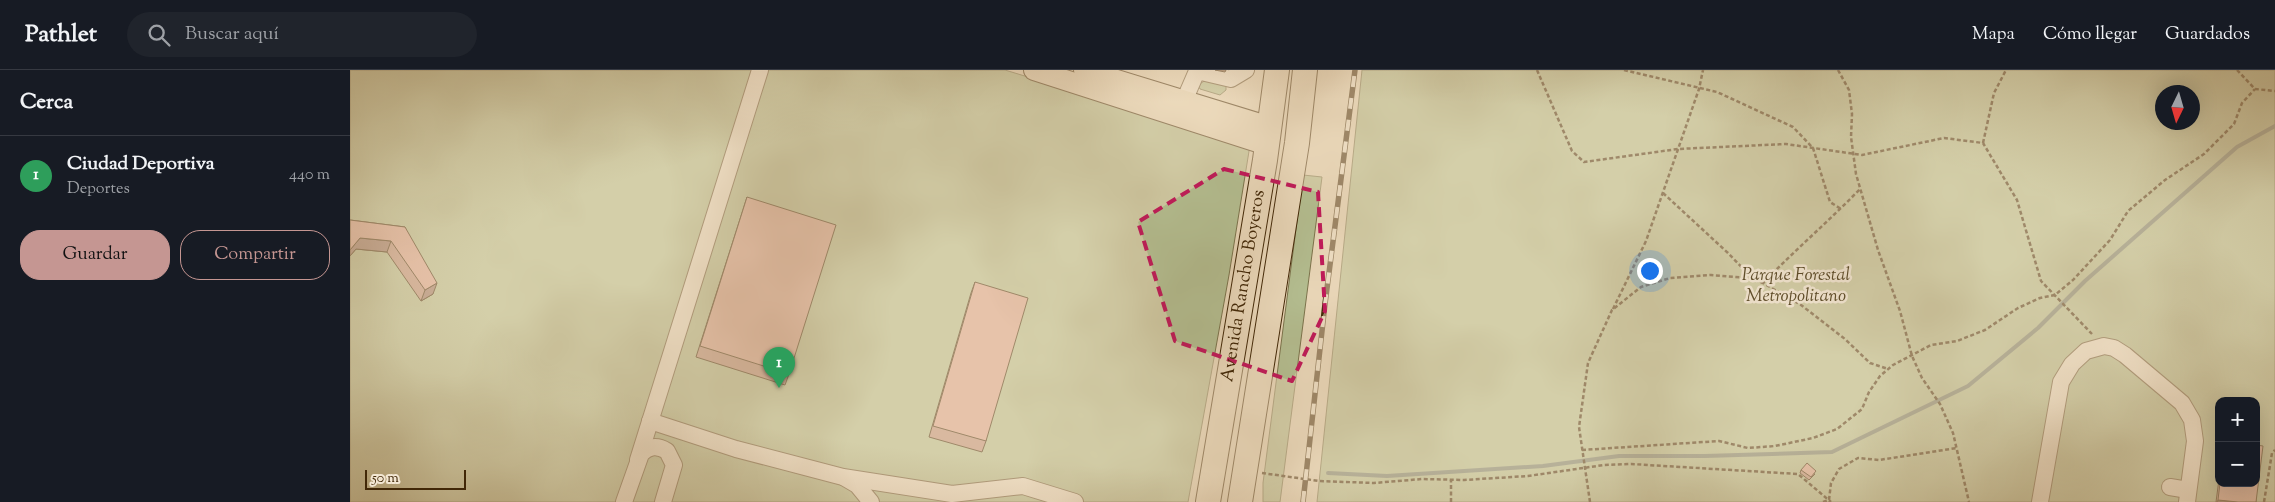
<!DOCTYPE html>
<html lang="es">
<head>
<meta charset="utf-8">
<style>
	body { margin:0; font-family:"Sorts Mill Goudy",serif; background:#20242c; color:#f1f3f6 }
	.controls { position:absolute; right:15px; bottom:15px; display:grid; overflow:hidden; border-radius:10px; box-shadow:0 5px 20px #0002 }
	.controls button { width:45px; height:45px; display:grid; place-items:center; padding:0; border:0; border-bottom:1px solid #363941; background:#171b24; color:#f1f3f6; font:25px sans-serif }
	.compass { position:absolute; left:1805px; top:15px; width:45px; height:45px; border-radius:50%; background:#171b24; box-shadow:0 5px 20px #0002; rotate:185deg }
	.scale { position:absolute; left:15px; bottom:12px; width:101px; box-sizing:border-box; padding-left:5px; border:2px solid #412707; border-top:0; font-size:14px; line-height:18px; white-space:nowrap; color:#412707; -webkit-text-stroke:4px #f3e7d3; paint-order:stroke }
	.you { position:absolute; left:1299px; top:200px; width:18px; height:18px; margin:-12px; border:4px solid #fff; border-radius:50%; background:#1a73e8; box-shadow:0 0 0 8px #1a73e833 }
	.badge { display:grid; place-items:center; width:32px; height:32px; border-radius:50%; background:#c59692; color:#fff; font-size:16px; font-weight:700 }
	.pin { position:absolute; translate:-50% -41px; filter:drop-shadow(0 1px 2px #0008) }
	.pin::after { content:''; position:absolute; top:26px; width:18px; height:15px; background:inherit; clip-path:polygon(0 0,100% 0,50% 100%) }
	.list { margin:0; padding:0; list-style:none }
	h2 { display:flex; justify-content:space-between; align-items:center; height:65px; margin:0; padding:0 20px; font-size:21px }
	h2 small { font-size:16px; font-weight:400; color:#9ea1a6 }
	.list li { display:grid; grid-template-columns:32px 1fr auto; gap:15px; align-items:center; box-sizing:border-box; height:80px; padding:0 20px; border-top:1px solid #363941 }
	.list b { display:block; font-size:19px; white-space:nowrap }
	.list p { margin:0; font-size:16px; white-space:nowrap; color:#9ea1a6 }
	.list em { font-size:16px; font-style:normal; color:#9ea1a6 }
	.actions { display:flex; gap:10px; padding:15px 20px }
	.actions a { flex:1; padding:11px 0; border:1px solid #c59692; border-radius:20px; text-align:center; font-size:18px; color:#c59692 }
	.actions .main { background:#c59692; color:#111 }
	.icon { flex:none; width:28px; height:28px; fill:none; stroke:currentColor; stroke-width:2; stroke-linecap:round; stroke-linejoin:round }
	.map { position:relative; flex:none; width:1925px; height:432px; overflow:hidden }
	header { display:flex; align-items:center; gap:30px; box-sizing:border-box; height:70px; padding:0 25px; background:#171b24; border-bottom:1px solid #363941 }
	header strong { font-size:24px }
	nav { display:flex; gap:28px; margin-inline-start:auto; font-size:18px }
	.search { width:350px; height:45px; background:#20242c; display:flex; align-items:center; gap:12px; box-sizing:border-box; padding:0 18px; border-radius:28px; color:#9ea1a6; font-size:19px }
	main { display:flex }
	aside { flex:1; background:#171b24 }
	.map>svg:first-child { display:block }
</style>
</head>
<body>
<header>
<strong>Pathlet</strong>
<div class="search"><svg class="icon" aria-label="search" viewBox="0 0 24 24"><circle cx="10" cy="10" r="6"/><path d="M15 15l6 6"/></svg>Buscar aquí</div>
<nav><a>Mapa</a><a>Cómo llegar</a><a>Guardados</a></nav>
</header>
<main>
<aside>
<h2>Cerca<small></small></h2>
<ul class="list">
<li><span class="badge" style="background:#2e9e5b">1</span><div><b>Ciudad Deportiva</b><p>Deportes</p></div><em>440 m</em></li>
</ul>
<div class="actions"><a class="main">Guardar</a><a>Compartir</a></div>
</aside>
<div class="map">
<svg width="1925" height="432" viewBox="0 0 1925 432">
	<rect width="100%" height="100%" fill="#ecdabc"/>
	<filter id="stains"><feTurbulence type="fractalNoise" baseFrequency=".004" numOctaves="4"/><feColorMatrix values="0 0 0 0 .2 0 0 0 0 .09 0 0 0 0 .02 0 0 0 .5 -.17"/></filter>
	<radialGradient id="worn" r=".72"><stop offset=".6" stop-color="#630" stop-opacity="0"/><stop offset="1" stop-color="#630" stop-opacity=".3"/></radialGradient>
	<g fill="#b5c093" stroke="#7b744d" fill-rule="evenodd">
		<path d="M0 0H655L900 75 879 205 838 432H0Z"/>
		<path d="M1012 0H1925V432H967ZM1812 22H1842V52H1812ZM1869 331H1906V413H1869Z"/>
		<path d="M856 10 876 15V20L870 25 850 19 848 15Z"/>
		<path d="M953 105 972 107 930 432H913V413Z"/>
	</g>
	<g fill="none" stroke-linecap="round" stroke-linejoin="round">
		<path stroke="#767f70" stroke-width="4" d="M978 403 1037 406 1193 396 1269 386H1355L1482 382 1618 316 1688 258 1735 211 1887 77 1925 56"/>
		<defs>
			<g id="minor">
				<path d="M834 31 847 1 881 9 896 0"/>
				<path d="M300 351 386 379 493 407 602 424 673 416 725 432"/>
				<path d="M288 390 410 0"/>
				<path d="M495 408 507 415 521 432"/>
				<path d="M1820 417 1838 420"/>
				<path d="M274 432 291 384C299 376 307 375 317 381L324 395 313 432"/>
				<path d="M1690 432 1711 312 1722 294 1736 281 1754 276 1764 278 1775 285 1832 333 1842 350 1845 371 1837 432"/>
			</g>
			<g id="major">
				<path d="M684 0 917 75"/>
				<path d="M734 0 920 57"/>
			</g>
			<g id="highway">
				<path id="s1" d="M858 432 915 90 927 0"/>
				<path d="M890 432 947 73 955 0"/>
			</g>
		</defs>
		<use href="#minor" stroke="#6c5434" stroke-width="18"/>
		<use href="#major" stroke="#412707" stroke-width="22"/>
		<use href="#highway" stroke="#412707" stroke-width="26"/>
		<g stroke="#412707" stroke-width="2.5" stroke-dasharray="4 2.5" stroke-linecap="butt">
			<path d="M1187 0 1222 81 1234 92 1328 79 1436 74 1512 85 1594 68 1633 73 1667 130 1691 211 1742 264"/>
			<path d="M1274 0 1367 22 1443 57 1463 78 1480 132 1491 139"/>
			<path d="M1488 0 1499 20 1502 44 1501 67 1506 104 1528 180 1550 241 1562 286 1572 308 1590 334 1603 363 1619 432"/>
			<path d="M1887 0 1905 19 1925 21"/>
			<path d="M1633 73 1644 23 1656 0"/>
			<path d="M1313 123 1378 183 1402 208"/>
			<path d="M1413 213C1445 180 1479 151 1510 119"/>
			<path d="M1263 239 1296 171 1349 19 1353 0"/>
			<path d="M1232 380 1369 371 1398 378 1425 376 1463 368 1487 359 1512 339 1519 322 1530 306 1543 295 1581 275 1607 271 1635 260 1668 238 1690 228 1705 225 1723 210 1760 170 1778 141 1815 110 1854 84 1884 54 1892 33 1905 19"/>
			<path d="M912 403 969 411 1024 413 1072 409 1114 410 1178 406 1254 395 1281 394 1448 404 1481 432"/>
			<path d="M1101 432V410"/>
			<path d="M1240 432 1229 357 1238 293 1262 240 1291 217 1320 208 1361 205 1399 208 1413 213 1451 235 1495 269 1520 293 1538 299"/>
			<path d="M1473 432 1479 430 1481 413 1489 399 1508 388 1529 390 1607 378"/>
			<path d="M1914 432 1922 383 1925 380"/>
		</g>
		<use href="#minor" stroke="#f3e7d3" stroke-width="16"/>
		<use href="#major" stroke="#ecdabc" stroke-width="20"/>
		<use href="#highway" stroke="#ecdabc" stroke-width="24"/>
		<defs>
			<path id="rail" d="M953 432 975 234 1005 0"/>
		</defs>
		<use href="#rail" stroke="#412707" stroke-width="5.5"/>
		<use href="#rail" stroke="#f3e7d3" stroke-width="4" stroke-dasharray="11" stroke-linecap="butt"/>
	</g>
	<g fill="#c2907f" stroke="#412707">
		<path d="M865 0H876L875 2Z"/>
		<path d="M397 127 439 304 435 315 346 287Z"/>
		<path d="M0 150 55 157 83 224 71 231 37 182 6 179 0 186Z"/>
		<path d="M625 212 636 371 632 382 579 367 621 223Z"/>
		<path d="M1451 400 1465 404 1459 410 1450 403Z"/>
		<path d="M1869 409V413H1906V432H1866Z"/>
	</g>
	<g fill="#9e7568" stroke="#412707">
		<path d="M10 168 41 171 37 182 6 179 0 186V180Z"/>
		<path d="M87 213 83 224 71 231 75 220Z"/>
		<path d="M1868 430 1888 432H1867Z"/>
	</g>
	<g fill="#e1a794" stroke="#412707">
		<path d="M397 127 486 155 439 304 350 276Z"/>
		<path d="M0 150 55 157 87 213 75 220 41 171 10 168 0 180Z"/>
		<path d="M625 212 678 228 636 371 583 356Z"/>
		<path d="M1906 375 1913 376 1906 432H1888L1868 430 1870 413H1906Z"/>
		<path d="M1457 393 1466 401 1461 407 1451 400Z"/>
	</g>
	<path d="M0 0H1925V432H0ZM874 99 968 122 975 241 942 311 825 271 788 152Z" fill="#ecdabc" fill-opacity=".55" fill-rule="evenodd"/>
	<path fill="none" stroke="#c2185b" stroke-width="4" stroke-dasharray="10 6" stroke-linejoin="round" d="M874 99 968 122 975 241 942 311 825 271 788 152Z"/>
	<g text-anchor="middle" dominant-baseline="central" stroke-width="5" stroke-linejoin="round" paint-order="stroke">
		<g font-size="18" font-style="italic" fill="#5e4d2a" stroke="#f3e7d3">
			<text x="1446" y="206">Parque Forestal<tspan x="1446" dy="21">Metropolitano</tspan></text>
		</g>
		<g font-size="18" fill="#412707" stroke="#f3e7d3">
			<text stroke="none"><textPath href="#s1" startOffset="219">Avenida Rancho Boyeros</textPath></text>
		</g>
	</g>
	<rect width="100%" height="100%" filter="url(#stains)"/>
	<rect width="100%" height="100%" fill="url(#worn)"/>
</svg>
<div class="controls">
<button>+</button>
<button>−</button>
</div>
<svg class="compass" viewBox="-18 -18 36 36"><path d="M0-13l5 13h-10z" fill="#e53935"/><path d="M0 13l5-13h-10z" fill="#9ea1a6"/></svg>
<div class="scale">50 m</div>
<div class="you"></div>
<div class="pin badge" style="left:429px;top:318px;background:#2e9e5b">1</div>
</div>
</main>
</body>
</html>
